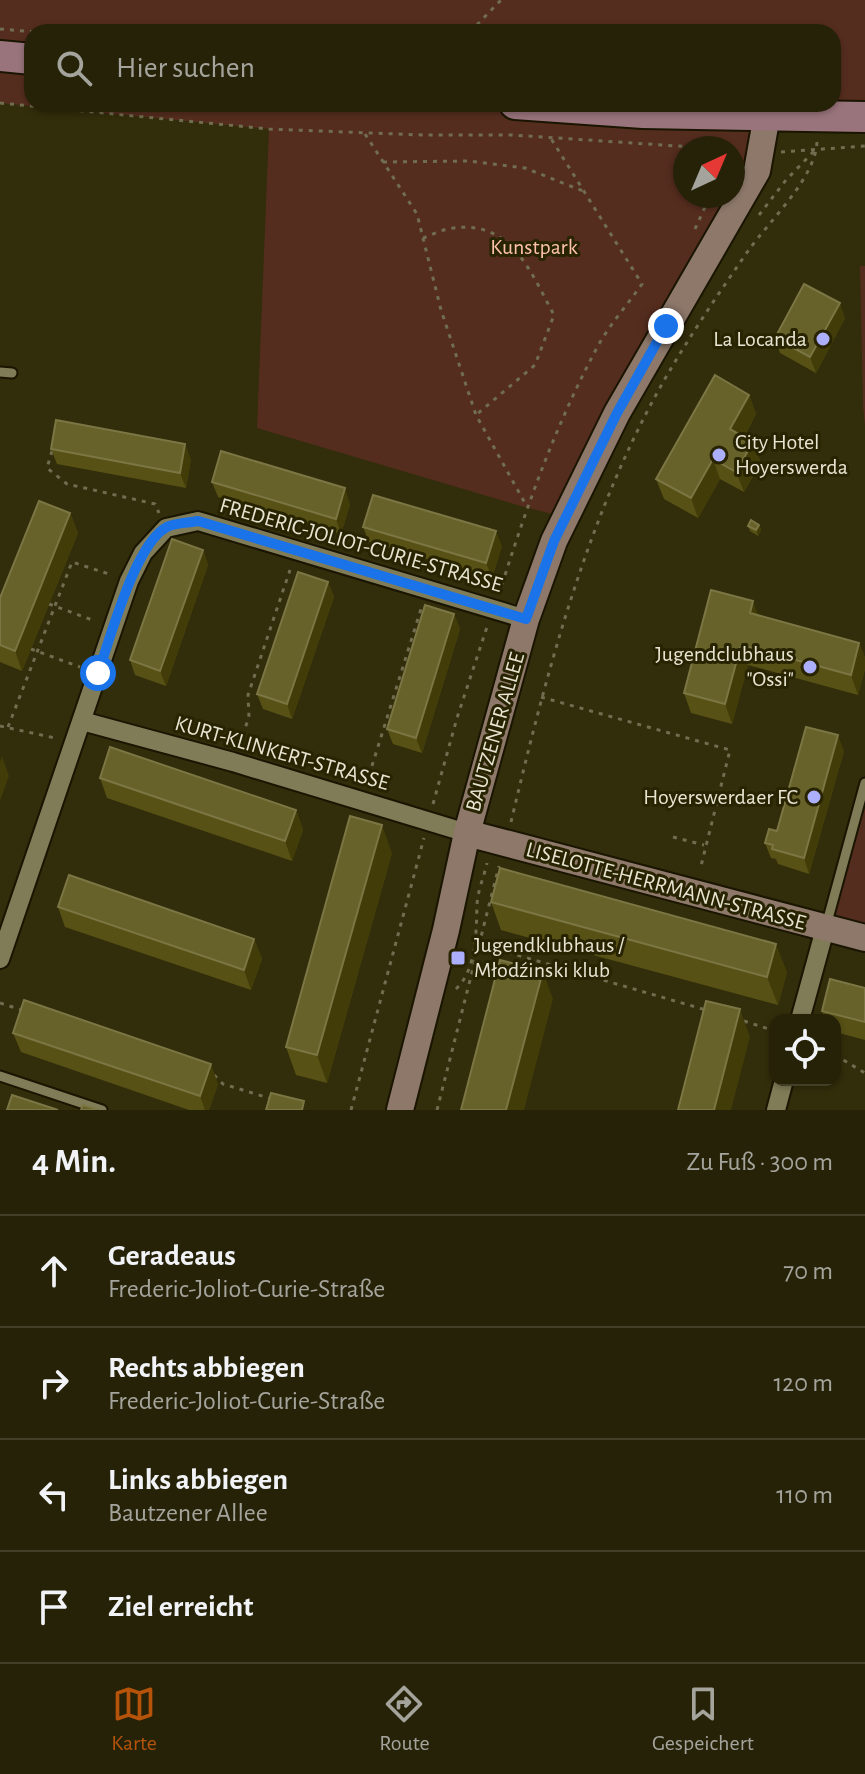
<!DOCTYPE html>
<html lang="de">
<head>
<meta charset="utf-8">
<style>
	body { margin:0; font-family:"Alegreya Sans",sans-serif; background:#2e2a12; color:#f1f3f6 }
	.controls { position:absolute; right:24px; bottom:24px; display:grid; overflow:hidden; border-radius:16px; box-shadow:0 2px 6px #0004 }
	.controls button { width:72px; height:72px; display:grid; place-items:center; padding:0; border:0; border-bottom:2px solid #423f29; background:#262208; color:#f1f3f6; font:40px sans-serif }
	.compass { position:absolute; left:673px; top:136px; width:72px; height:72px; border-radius:50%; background:#262208; box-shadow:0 2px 6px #0004; rotate:44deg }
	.stop { position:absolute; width:24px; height:24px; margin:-18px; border:6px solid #1a73e8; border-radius:50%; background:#fff }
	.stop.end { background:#1a73e8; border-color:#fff; box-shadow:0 2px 8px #0008 }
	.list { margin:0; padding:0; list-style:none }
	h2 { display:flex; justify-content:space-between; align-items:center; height:104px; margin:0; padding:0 32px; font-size:34px }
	h2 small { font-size:26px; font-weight:400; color:#a4a49c }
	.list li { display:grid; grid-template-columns:52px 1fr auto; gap:24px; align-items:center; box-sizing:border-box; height:112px; padding:0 32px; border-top:2px solid #423f29 }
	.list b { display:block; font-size:30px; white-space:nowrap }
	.list p { margin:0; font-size:26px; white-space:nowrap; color:#a4a49c }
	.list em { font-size:26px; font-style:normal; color:#a4a49c }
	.icon { flex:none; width:44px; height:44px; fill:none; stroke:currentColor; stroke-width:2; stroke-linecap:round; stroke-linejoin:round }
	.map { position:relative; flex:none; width:865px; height:1110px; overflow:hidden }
	.search { position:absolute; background:#262208; box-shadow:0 2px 6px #0004; left:24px; right:24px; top:24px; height:88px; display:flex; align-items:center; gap:20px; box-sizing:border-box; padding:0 28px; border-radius:24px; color:#a4a49c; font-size:30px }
	.sheet { height:552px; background:#262208 }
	nav { display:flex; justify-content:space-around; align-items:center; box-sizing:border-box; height:112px; border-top:2px solid #423f29; background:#262208; font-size:22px; color:#a4a49c }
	nav a { display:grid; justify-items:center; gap:4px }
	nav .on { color:#b45309 }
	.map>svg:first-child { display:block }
</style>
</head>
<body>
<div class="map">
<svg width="865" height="1110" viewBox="0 0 865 1110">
	<rect width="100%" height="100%" fill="#322d0a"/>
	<g fill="#552d1e" fill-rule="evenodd">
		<path d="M0 0H865V115L833 104V32H32V57L0 54Z"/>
		<path d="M0 58 32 61V104H483L644 116 765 118 759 150 564 517 521 506 257 428 269 129 0 103ZM685 148H733V196H685Z"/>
		<path d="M860 266H865V426L863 406Z"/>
		<path d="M865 783V938L825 929Z"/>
	</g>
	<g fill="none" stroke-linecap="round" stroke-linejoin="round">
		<defs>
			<g id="lane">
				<path d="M0 372 12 373"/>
				<path d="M826 926 865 783"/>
				<path d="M0 1076 102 1110"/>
			</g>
			<g id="street">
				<path d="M82 721 233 762 467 833"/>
				<path d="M0 959 129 581 143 553 166 528 198 521 526 619"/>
				<path d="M800 1020 825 929"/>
				<path d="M776 1110 784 1080"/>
			</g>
			<g id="secondary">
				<path d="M467 833 865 938"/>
				<path d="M400 1110 446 930 467 833 526 619 554 541 617 413 757 171 767 115"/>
			</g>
			<g id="primary">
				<path d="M0 56 32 59"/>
				<path d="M515 104 643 113 865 117"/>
			</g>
		</defs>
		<use href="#lane" stroke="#191500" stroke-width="13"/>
		<use href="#street" stroke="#191500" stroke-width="22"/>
		<use href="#secondary" stroke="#191500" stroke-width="30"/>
		<use href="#primary" stroke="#191500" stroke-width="34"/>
		<g stroke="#716d50" stroke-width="3" stroke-dasharray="4 6" stroke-linecap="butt">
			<path d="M0 29 35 32"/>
			<path d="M470 32 501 0"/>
			<path d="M0 103 269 129 422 135H512L707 148"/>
			<path d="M365 134 417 214 441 310 476 415 526 505"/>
			<path d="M781 152 865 146"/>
			<path d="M383 162 469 161 525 168 583 191"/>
			<path d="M759 215 786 180 817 148"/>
			<path d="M695 229 710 196"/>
			<path d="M423 238C432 235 443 229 453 228 512 220 531 273 554 315L535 365 476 415"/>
			<path d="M52 451 47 468 67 484 155 504 159 513"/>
			<path d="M499 594C526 508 556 423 599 344 611 323 628 304 642 284L550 137"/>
			<path d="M49 604 95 621"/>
			<path d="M31 649 80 667"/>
			<path d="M541 697 730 750 700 870"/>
			<path d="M0 726 55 738"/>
			<path d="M8 727 72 562 112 575"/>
			<path d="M239 745 249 717 248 695 290 570"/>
			<path d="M366 785 421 609"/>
			<path d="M433 804 457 718 487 627"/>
			<path d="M511 822C549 662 593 493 681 352 702 318 725 284 748 251 769 221 817 177 817 140"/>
			<path d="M673 837 704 845"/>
			<path d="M479 944 706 1010"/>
			<path d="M456 989C477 969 476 932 477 906 477 892 484 877 487 863"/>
			<path d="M0 1003 25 1011"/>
			<path d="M744 1021 775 1031"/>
			<path d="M835 1055 865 1073"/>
			<path d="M214 1075 223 1084 272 1099"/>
			<path d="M351 1110 424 838"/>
			<path d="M437 1110 499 866"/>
		</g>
		<use href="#lane" stroke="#817c58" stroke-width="9"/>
		<use href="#street" stroke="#817c58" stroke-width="18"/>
		<use href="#secondary" stroke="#8d786a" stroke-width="26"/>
		<use href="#primary" stroke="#9a747c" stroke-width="30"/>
	</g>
	<g fill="#585115">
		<path d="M845 318 816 373 780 353 775 338Z"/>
		<path d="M749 395 756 414 744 437 761 462 744 492 720 479 698 518 664 499 656 479Z"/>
		<path d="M51 449 191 459 186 488 57 464Z"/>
		<path d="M212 482 350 504 341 534 218 497Z"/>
		<path d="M70 513 78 533 22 671 0 662V598Z"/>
		<path d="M759 525 761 530 758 536 750 531 748 526Z"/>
		<path d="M363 527 502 546 492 578 369 542Z"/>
		<path d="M203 550 208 565 166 686 135 675 130 660Z"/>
		<path d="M328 582 334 597 292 719 263 709 257 694Z"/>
		<path d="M454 614 460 629 422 753 393 744 387 729Z"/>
		<path d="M758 615 859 643 865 658V669L858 695 748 665 732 724 691 713 684 693Z"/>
		<path d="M844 751 809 874 778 864 776 859 771 858 765 843 777 831Z"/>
		<path d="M100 778 296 810 303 830 292 861 107 798Z"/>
		<path d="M392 853 327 1083 296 1075 286 1047Z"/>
		<path d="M491 902 787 972 778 1005 501 930Z"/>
		<path d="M58 907 254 939 262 959 251 990 65 927Z"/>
		<path d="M865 988V1040L835 1032V1020H825L822 1011Z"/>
		<path d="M13 1033 218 1084 209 1110H189L21 1052Z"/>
	</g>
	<g fill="#423c08">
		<path d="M840 303 845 318 816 373 810 357Z"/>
		<path d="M749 395 756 414 737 449 730 429Z"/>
		<path d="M753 442 761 462 744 492 736 472Z"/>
		<path d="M185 444 191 459 186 488 180 473Z"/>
		<path d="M713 459 720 479 698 518 691 498Z"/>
		<path d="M345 488 350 504 341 534 336 519Z"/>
		<path d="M70 513 78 533 22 671 15 651Z"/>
		<path d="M759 525 761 530 758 536 756 530Z"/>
		<path d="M496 531 502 546 492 578 486 563Z"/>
		<path d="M203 550 208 565 166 686 160 671Z"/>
		<path d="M328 582 334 597 292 719 287 704Z"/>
		<path d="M753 601 760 621 750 613Z"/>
		<path d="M454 614 460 629 422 753 416 738Z"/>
		<path d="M859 643 865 658V669L858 695 851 675Z"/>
		<path d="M741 645 748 665 732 724 725 704Z"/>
		<path d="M838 735 844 751 809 874 804 858Z"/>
		<path d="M2 756 9 776 0 801V762Z"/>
		<path d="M296 810 303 830 292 861 285 841Z"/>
		<path d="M382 825 392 853 327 1083 317 1055Z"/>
		<path d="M254 939 262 959 251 990 244 970Z"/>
		<path d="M776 944 787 972 778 1005 767 977Z"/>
		<path d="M543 971 553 999 524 1110H506Z"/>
		<path d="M740 1009 750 1037 731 1110H714Z"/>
		<path d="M211 1064 218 1084 209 1110H205L200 1096Z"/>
	</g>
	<g fill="#67612a" stroke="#7b7644" stroke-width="2">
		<path d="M804 284 840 303 810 357 775 338Z"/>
		<path d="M715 375 749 395 730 429 753 442 736 472 713 459 691 498 656 479Z"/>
		<path d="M56 420 185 444 180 473 51 449Z"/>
		<path d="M221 451 345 488 336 519 212 482Z"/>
		<path d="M373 495 496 531 486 563 363 527Z"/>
		<path d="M39 501 70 513 15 651 0 645V598Z"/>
		<path d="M751 520 759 525 756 530 748 526Z"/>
		<path d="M172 539 203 550 160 671 130 660Z"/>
		<path d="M298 572 328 582 287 704 257 694Z"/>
		<path d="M711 590 753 601 750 613 859 643 851 675 741 645 725 704 684 693Z"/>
		<path d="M425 605 454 614 416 738 387 729Z"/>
		<path d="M806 727 838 735 804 858 772 849 773 845 765 843 769 829 777 831Z"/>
		<path d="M110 747 296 810 285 841 100 778Z"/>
		<path d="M350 816 382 825 317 1055 286 1047Z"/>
		<path d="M500 868 776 944 767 977 491 902Z"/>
		<path d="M69 875 254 939 244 970 58 907Z"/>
		<path d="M500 960 543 971 506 1110H461Z"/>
		<path d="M830 979 865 988V1022L822 1011Z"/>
		<path d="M24 1000 211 1064 200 1096 13 1033Z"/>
		<path d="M706 1001 740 1009 714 1110H678Z"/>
		<path d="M271 1093 304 1101 302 1110H266Z"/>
		<path d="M12 1095 58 1110H7Z"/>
		<path d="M83 1105 99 1110H81Z"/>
	</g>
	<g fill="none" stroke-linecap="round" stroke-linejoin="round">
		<path stroke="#1a73e8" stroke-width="10" d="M98 673C110 640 135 543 167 527 175 523 188 523 198 521L526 619 554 541 617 413 666 326"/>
	</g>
	<g fill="#acaffb" stroke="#282301" stroke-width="3">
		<circle cx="823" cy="339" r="8"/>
		<circle cx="719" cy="455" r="8"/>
		<circle cx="810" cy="667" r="8"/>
		<circle cx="814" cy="797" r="8"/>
		<rect x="450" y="950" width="16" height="16" rx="4"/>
	</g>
	<g text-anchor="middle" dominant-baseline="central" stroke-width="6" stroke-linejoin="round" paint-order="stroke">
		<g font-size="22" fill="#fec2ab" stroke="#282301">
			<text x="534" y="247">Kunstpark</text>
		</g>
		<g font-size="22" fill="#e7e5d2" stroke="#282301" text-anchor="end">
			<text x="807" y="339">La Locanda</text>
			<text x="735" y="442" text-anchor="start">City Hotel<tspan x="735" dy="25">Hoyerswerda</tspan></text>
			<text x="794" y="654">Jugendclubhaus<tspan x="794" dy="25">"Ossi"</tspan></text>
			<text x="798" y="797">Hoyerswerdaer FC</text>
			<text x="474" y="945" text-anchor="start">Jugendklubhaus /<tspan x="474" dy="25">Młodźinski klub</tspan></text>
		</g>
		<g font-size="22" fill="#e7e5d2" stroke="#282301">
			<text transform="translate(361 545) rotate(16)">FREDERIC-JOLIOT-CURIE-STRASSE</text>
			<text transform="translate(495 732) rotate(-74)">BAUTZENER ALLEE</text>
			<text transform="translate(282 753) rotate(16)">KURT-KLINKERT-STRASSE</text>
			<text transform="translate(666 886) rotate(15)">LISELOTTE-HERRMANN-STRASSE</text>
		</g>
	</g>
</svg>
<div class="controls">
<button><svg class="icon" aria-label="locate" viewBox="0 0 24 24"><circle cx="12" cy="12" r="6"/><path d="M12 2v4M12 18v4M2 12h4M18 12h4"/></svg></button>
</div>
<svg class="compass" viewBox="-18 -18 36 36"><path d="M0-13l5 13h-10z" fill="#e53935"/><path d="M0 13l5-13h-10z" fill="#a4a49c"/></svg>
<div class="stop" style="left:98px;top:673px"></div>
<div class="stop end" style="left:666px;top:326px"></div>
<div class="search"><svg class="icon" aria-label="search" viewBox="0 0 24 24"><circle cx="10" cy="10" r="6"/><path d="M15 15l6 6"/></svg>Hier suchen</div>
</div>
<section class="sheet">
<h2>4 Min.<small>Zu Fuß · 300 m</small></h2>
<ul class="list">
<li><svg class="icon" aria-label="ahead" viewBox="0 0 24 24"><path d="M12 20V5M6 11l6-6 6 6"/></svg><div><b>Geradeaus</b><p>Frederic-Joliot-Curie-Straße</p></div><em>70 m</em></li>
<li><svg class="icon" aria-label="right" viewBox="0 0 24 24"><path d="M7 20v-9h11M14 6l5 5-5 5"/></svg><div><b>Rechts abbiegen</b><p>Frederic-Joliot-Curie-Straße</p></div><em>120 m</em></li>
<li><svg class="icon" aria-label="left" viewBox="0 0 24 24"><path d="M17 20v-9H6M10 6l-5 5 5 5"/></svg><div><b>Links abbiegen</b><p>Bautzener Allee</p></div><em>110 m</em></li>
<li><svg class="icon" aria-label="arrive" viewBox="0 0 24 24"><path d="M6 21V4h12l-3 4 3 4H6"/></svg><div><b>Ziel erreicht</b></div></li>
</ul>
</section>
<nav>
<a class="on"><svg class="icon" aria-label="map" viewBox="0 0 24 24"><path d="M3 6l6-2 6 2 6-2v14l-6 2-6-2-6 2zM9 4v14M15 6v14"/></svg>Karte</a>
<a><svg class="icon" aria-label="directions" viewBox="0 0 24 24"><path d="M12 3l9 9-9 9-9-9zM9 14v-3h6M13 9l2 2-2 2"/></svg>Route</a>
<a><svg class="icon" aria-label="saved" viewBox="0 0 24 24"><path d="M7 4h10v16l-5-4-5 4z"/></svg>Gespeichert</a>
</nav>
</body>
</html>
